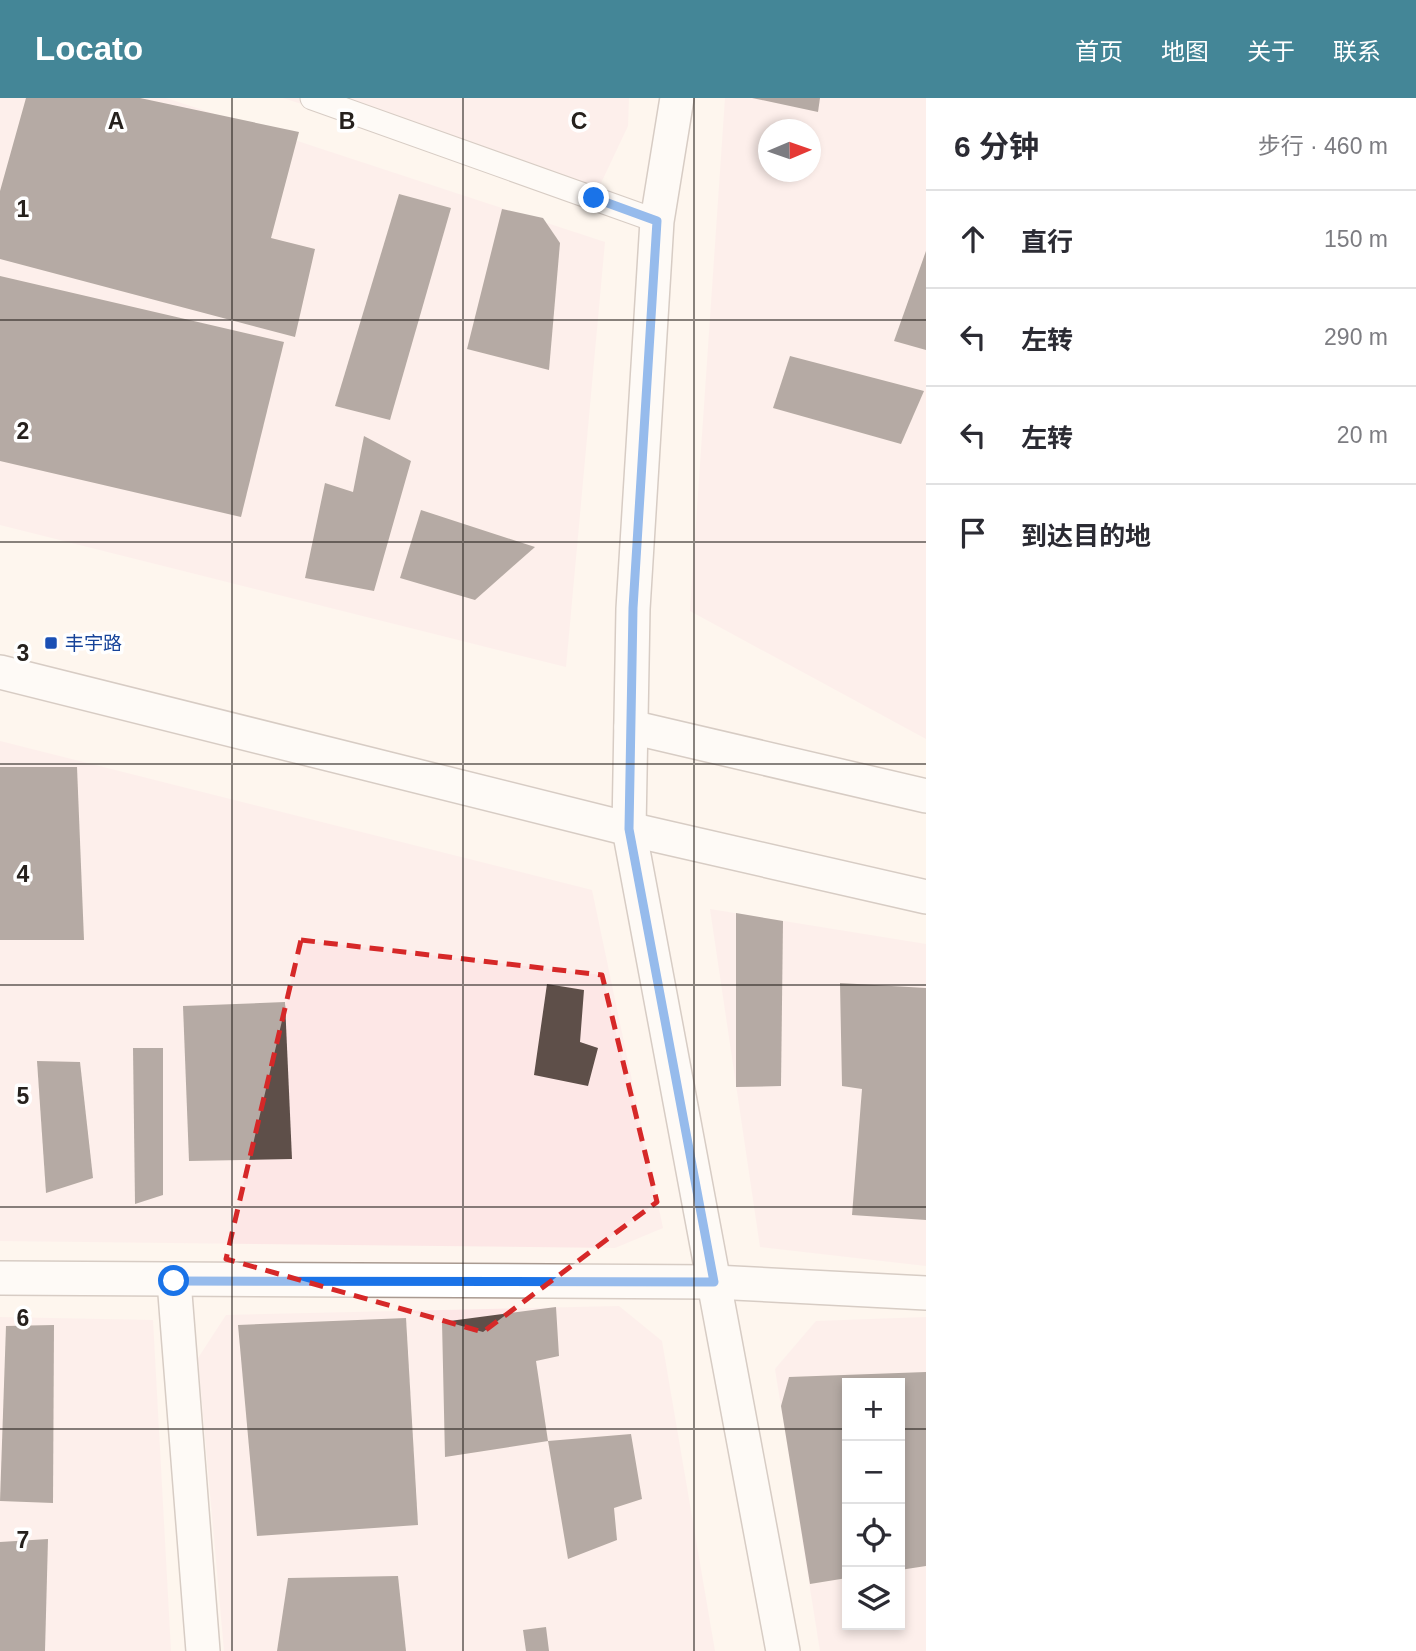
<!DOCTYPE html>
<html lang="zh">
<head>
<meta charset="utf-8">
<style>
	body { margin:0; font-family:Arial,"Noto Sans SC",sans-serif; background:#f2f2f3; color:#2b2b33 }
	.controls { position:absolute; right:21px; bottom:21px; display:grid; overflow:hidden; border-radius:0px; box-shadow:0 4px 10px #0003 }
	.controls button { width:63px; height:63px; display:grid; place-items:center; padding:0; border:0; border-bottom:2px solid #e1e1e2; background:#fff; color:#2b2b33; font:35px sans-serif }
	.compass { position:absolute; left:758px; top:21px; width:63px; height:63px; border-radius:50%; background:#fff; box-shadow:0 4px 10px #0003; rotate:88deg }
	.stop { position:absolute; width:21px; height:21px; margin:-16px; border:5px solid #1a73e8; border-radius:50%; background:#fff }
	.stop.end { background:#1a73e8; border-color:#fff; box-shadow:0 2px 7px #0008 }
	.list { margin:0; padding:0; list-style:none }
	h2 { display:flex; justify-content:space-between; align-items:center; height:91px; margin:0; padding:0 28px; font-size:30px }
	h2 small { font-size:23px; font-weight:400; color:#7c7c81 }
	.list li { display:grid; grid-template-columns:46px 1fr auto; gap:21px; align-items:center; box-sizing:border-box; height:98px; padding:0 28px; border-top:2px solid #e1e1e2 }
	.list b { display:block; font-size:26px; white-space:nowrap }
	.list em { font-size:23px; font-style:normal; color:#7c7c81 }
	.icon { flex:none; width:38px; height:38px; fill:none; stroke:currentColor; stroke-width:2; stroke-linecap:round; stroke-linejoin:round }
	.map { position:relative; flex:none; width:926px; height:1553px; overflow:hidden }
	header { display:flex; align-items:center; gap:42px; box-sizing:border-box; height:98px; padding:0 35px; background:#448697; color:#fff }
	header strong { font-size:33px }
	nav { display:flex; gap:38px; margin-inline-start:auto; font-size:24px }
	main { display:flex }
	aside { flex:1; background:#fff }
	.map>svg:first-child { display:block }
</style>
</head>
<body>
<header>
<strong>Locato</strong>
<nav><a>首页</a><a>地图</a><a>关于</a><a>联系</a></nav>
</header>
<main>
<div class="map">
<svg width="926" height="1553" viewBox="0 0 926 1553">
	<rect width="100%" height="100%" fill="#fef5ee"/>
	<g fill="#fde7e6" fill-rule="evenodd">
		<path d="M0 0H166L605 144 566 569 0 427Z"/>
		<path d="M283 0H629L628 28 594 100Z"/>
		<path d="M725 0H926V641L690 513ZM768 32H810V74H768Z"/>
		<path d="M0 643 592 792 663 1130 615 1150 0 1143Z"/>
		<path d="M710 811 926 846V1168L760 1149Z"/>
		<path d="M619 1208 662 1243 715 1553H224L198 1260 226 1217Z"/>
		<path d="M0 1219 153 1222 171 1553H0Z"/>
		<path d="M926 1219V1553H820L775 1271 816 1223ZM847 1285H900V1527H847Z"/>
	</g>
	<g fill="#5e4f49">
		<path d="M26 0H140L299 34 271 140 315 151 295 239 0 161V93Z"/>
		<path d="M752 0H820L818 14Z"/>
		<path d="M399 96 451 110 390 322 335 308Z"/>
		<path d="M502 111 543 120 560 145 549 272 467 251Z"/>
		<path d="M926 153V252L894 243Z"/>
		<path d="M0 178 284 244 241 419 0 363Z"/>
		<path d="M790 258 924 293 901 346 773 310Z"/>
		<path d="M364 338 411 363 374 493 305 480 325 385 353 394Z"/>
		<path d="M421 412 535 449 475 502 400 480Z"/>
		<path d="M0 669H77L84 842H0Z"/>
		<path d="M736 815 783 823 781 988 736 989Z"/>
		<path d="M840 885 926 890V1122L852 1117 862 991 842 988Z"/>
		<path d="M547 886 584 892 580 944 598 950 588 988 534 977Z"/>
		<path d="M285 904 292 1061 189 1063 183 908Z"/>
		<path d="M133 950H163V1097L135 1106Z"/>
		<path d="M37 963 80 964 93 1080 46 1095Z"/>
		<path d="M556 1209 559 1258 536 1263 548 1343 631 1336 642 1401 614 1410 617 1442 568 1461 548 1343 445 1359 442 1224Z"/>
		<path d="M406 1220 418 1427 257 1438 238 1227Z"/>
		<path d="M54 1227 53 1405 0 1403 6 1228Z"/>
		<path d="M926 1274V1468L900 1472V1285H847V1480L810 1486 781 1308 789 1279Z"/>
		<path d="M48 1441 45 1553H0V1444Z"/>
		<path d="M398 1478 406 1553H277L288 1480Z"/>
		<path d="M546 1529 549 1553H526L523 1532Z"/>
	</g>
	<g fill="none" stroke-linecap="round" stroke-linejoin="round">
		<defs>
			<path id="street" d="M312 0 657 123"/>
			<g id="secondary">
				<path d="M677 0 657 123 633 511 629 731 783 1553"/>
				<path d="M0 574 629 731 926 799"/>
				<path d="M631 629 926 698"/>
				<path d="M0 1180 714 1184 926 1195"/>
				<path d="M174 1183 203 1553"/>
			</g>
		</defs>
		<use href="#street" stroke="#a99a91" stroke-width="25"/>
		<use href="#secondary" stroke="#a99a91" stroke-width="36"/>
		<use href="#street" stroke="#fff" stroke-width="23"/>
		<use href="#secondary" stroke="#fff" stroke-width="33"/>
	</g>
	<g fill="none" stroke-linecap="round" stroke-linejoin="round">
		<path stroke="#1a73e8" stroke-width="9" d="M174 1183 714 1184 629 731 633 510 657 123 594 100"/>
	</g>
	<path d="M0 0H926V1553H0ZM301 842 602 877 657 1104 483 1234 226 1161Z" fill="#fef5ee" fill-opacity=".55" fill-rule="evenodd"/>
	<path fill="none" stroke="#d62828" stroke-width="5" stroke-dasharray="14 9" stroke-linejoin="round" d="M301 842 602 877 657 1104 483 1234 226 1161Z"/>
	<path fill="none" stroke="#26211d" stroke-width="2" stroke-opacity="0.55" d="M232 0V1553M463 0V1553M694 0V1553M0 222H926M0 444H926M0 666H926M0 887H926M0 1109H926M0 1331H847M900 1331H926"/>
	<rect fill="#1a4fb4" stroke="#fff" stroke-width="2.5" x="44" y="538" width="14" height="14" rx="3.5"/>
	<g text-anchor="middle" dominant-baseline="central" stroke-width="7" stroke-linejoin="round" paint-order="stroke">
		<g font-size="19" fill="#164399" stroke="#fff" text-anchor="start">
			<text x="65" y="545">丰宇路</text>
		</g>
	</g>
	<g font-size="23" text-anchor="middle" font-weight="bold" fill="#26211d" stroke="#fff" stroke-width="7" stroke-linejoin="round" paint-order="stroke">
		<text x="116" y="31">A</text>
		<text x="347" y="31">B</text>
		<text x="579" y="31">C</text>
		<text x="23" y="119">1</text>
		<text x="23" y="341">2</text>
		<text x="23" y="563">3</text>
		<text x="23" y="784">4</text>
		<text x="23" y="1006">5</text>
		<text x="23" y="1228">6</text>
		<text x="23" y="1450">7</text>
	</g>
</svg>
<div class="controls">
<button>+</button>
<button>−</button>
<button><svg class="icon" aria-label="locate" viewBox="0 0 24 24"><circle cx="12" cy="12" r="6"/><path d="M12 2v4M12 18v4M2 12h4M18 12h4"/></svg></button>
<button><svg class="icon" aria-label="layers" viewBox="0 0 24 24"><path d="M12 4l9 5-9 5-9-5zM3 14l9 5 9-5"/></svg></button>
</div>
<svg class="compass" viewBox="-18 -18 36 36"><path d="M0-13l5 13h-10z" fill="#e53935"/><path d="M0 13l5-13h-10z" fill="#7c7c81"/></svg>
<div class="stop" style="left:174px;top:1183px"></div>
<div class="stop end" style="left:594px;top:100px"></div>
</div>
<aside>
<h2>6 分钟<small>步行 · 460 m</small></h2>
<ul class="list">
<li><svg class="icon" aria-label="ahead" viewBox="0 0 24 24"><path d="M12 20V5M6 11l6-6 6 6"/></svg><div><b>直行</b></div><em>150 m</em></li>
<li><svg class="icon" aria-label="left" viewBox="0 0 24 24"><path d="M17 20v-9H6M10 6l-5 5 5 5"/></svg><div><b>左转</b></div><em>290 m</em></li>
<li><svg class="icon" aria-label="left" viewBox="0 0 24 24"><path d="M17 20v-9H6M10 6l-5 5 5 5"/></svg><div><b>左转</b></div><em>20 m</em></li>
<li><svg class="icon" aria-label="arrive" viewBox="0 0 24 24"><path d="M6 21V4h12l-3 4 3 4H6"/></svg><div><b>到达目的地</b></div></li>
</ul>
</aside>
</main>
</body>
</html>
